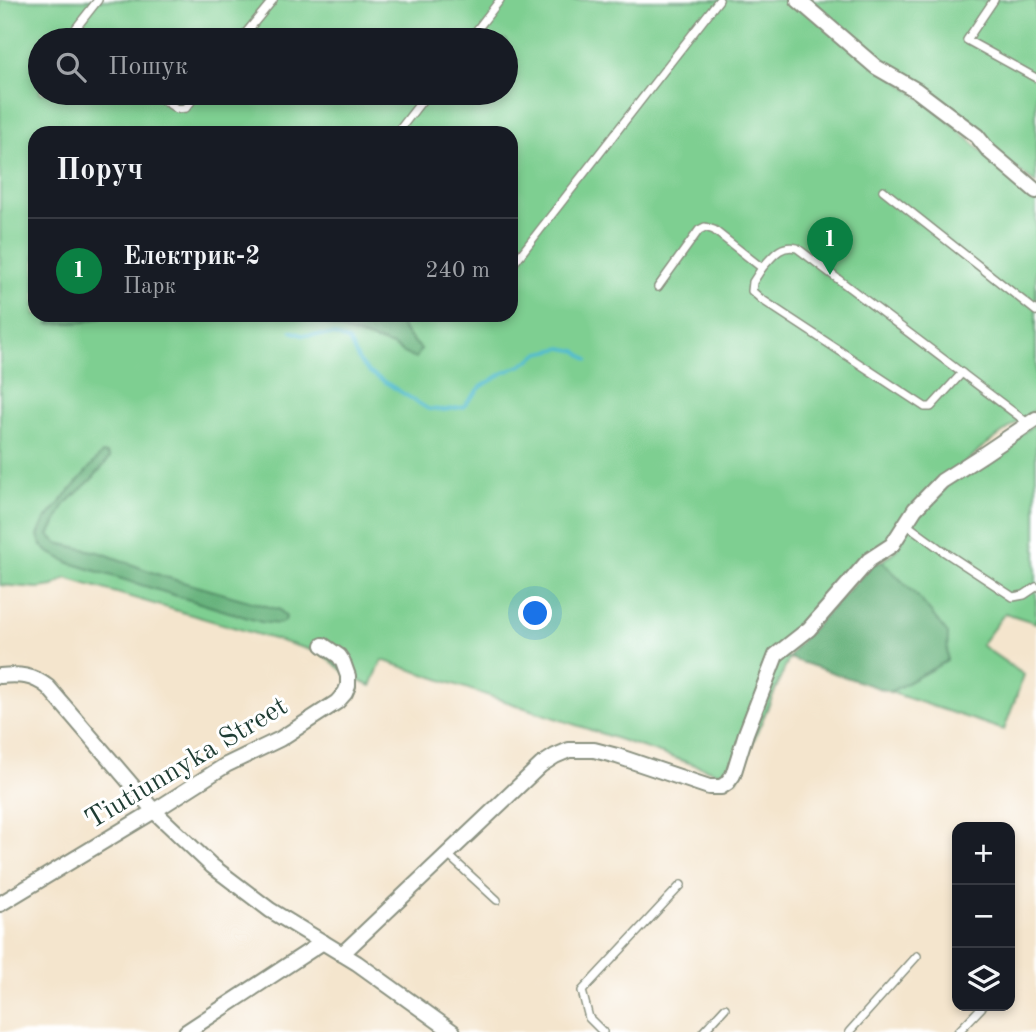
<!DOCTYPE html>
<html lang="uk">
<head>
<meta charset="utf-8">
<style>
	body { margin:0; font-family:"Old Standard TT",serif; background:#20242c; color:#f1f3f6 }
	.controls { position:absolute; right:21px; bottom:21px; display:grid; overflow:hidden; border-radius:14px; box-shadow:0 4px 10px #0003 }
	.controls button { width:63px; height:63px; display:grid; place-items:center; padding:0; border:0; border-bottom:2px solid #363941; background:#171b24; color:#f1f3f6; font:35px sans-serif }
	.you { position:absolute; left:536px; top:614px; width:24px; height:24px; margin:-18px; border:5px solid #fff; border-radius:50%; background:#1a73e8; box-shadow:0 0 0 10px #1a73e833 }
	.badge { display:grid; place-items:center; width:46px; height:46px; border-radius:50%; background:#0b8043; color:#fff; font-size:23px; font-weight:700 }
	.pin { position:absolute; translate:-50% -58px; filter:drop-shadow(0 2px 4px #0008) }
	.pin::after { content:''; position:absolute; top:37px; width:24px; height:21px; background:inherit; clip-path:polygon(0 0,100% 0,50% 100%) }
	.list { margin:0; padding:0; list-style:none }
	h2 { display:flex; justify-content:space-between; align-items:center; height:91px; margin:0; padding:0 28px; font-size:30px }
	h2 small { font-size:23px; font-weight:400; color:#9ea1a6 }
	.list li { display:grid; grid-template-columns:46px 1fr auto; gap:21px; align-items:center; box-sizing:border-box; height:105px; padding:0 28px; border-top:2px solid #363941 }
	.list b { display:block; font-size:26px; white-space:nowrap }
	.list p { margin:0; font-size:23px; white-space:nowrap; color:#9ea1a6 }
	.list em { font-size:23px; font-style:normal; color:#9ea1a6 }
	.icon { flex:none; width:38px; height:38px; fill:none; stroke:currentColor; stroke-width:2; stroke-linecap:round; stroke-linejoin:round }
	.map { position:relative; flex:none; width:1036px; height:1032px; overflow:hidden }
	.search { position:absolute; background:#171b24; box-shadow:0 4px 10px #0003; left:28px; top:28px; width:490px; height:77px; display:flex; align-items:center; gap:18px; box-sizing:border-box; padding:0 24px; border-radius:38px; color:#9ea1a6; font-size:26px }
	.panel { position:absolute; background:#171b24; box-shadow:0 4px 10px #0003; left:28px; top:126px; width:490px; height:196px; border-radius:21px }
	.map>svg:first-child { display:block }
</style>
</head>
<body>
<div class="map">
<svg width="1036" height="1032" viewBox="0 0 1036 1032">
	<rect width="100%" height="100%" fill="#fff"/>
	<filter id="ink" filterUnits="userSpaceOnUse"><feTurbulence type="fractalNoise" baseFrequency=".0143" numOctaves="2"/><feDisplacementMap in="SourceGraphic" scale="14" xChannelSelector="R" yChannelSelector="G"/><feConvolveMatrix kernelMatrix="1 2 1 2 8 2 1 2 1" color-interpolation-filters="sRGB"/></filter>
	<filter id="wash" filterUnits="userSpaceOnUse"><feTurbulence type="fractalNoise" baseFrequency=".00686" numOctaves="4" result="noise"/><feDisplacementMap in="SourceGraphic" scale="28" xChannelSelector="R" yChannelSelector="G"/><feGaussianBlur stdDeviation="1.57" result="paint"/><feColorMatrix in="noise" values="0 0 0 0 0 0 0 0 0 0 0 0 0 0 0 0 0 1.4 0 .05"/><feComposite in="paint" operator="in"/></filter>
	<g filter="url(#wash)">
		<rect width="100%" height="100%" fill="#f4e5cd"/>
		<g fill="#7ecf91" stroke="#4e8662" stroke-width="2" fill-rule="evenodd">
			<path d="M0 0H792L941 114 998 166 1036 196V409L980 449 888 540 860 559 801 628 774 652 789 658 737 779 382 660 371 686 350 677 321 653 66 578 53 586 38 588 0 585ZM40 40H506V93H40ZM35 133H511V315H410L400 324 405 333 421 349 411 357 393 346 296 315H106L85 322 50 323 53 318V315H35Z"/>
			<path d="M810 0H1036V184L1004 159 976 128 919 82 869 52Z"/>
			<path d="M1036 424V623L1005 613 981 645 1024 675 1004 730 890 692 947 661 882 561 897 549 918 512 943 486Z"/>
		</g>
		<g fill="#66b27b" stroke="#427858" stroke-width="2">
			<path d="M53 315H106L85 322 49 324 53 318Z"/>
			<path d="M296 315H410L400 324 405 333 421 349 416 358 411 357 393 346Z"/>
			<path d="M102 453 107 454 110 458 92 479 65 504 49 535 57 543 102 553 162 576 280 610 286 617 285 621 278 624 261 622 70 563 48 552 41 545 38 535 45 520Z"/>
			<path d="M882 561 920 599 948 634 947 661 890 692 789 658 796 646 872 565Z"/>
		</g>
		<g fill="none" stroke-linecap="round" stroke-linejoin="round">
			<path stroke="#52bccf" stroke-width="3.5" d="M291 331 302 335H334L349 341 359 361 369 372 428 409 445 410 463 407 481 387 503 373 522 365 540 353 562 348 577 351 588 360"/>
		</g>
	</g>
	<g filter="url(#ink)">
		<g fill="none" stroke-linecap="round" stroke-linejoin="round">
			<defs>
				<g id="lane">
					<path d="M994 0 967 40 1036 78"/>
					<path d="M79 40 76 37V28L98 0"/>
					<path d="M240 40 273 0"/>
					<path d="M469 40 500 0"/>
					<path d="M152 93 177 109 186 108 198 93"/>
					<path d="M397 133 428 93"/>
					<path d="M883 190 1036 311"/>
					<path d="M511 267 719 0"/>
					<path d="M762 268C773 256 780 244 797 248L1029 424"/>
					<path d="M658 287 699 230 705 227 714 230 762 268 753 282 752 291 761 299 925 407H931L962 373"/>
					<path d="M906 524 943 551 1013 597 1024 595 1036 587"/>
					<path d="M447 854 497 900"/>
					<path d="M603 1032 589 1018 582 991 681 885"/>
					<path d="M703 1032 725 1008"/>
					<path d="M849 1032 917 956"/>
					<path d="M958 1032 982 1007"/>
				</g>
				<g id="street">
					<path d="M798 0 876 67 916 90 977 136 989 151 1036 191"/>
					<path d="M0 676C19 674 33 675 48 687L154 811 212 866 270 910 357 963 453 1032"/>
					<path d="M0 904 154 811 226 765 280 739 337 702 345 693 348 686V676L343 662 339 656 323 645"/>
					<path d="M342 954 541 765 555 756 569 750H594L617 756 709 787H721L727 783 733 775 746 733 776 655 809 629 869 560 892 545 915 509 942 481 984 454 1036 419"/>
					<path d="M186 1032 323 942"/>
				</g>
			</defs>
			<use href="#lane" stroke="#8a9180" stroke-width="10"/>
			<use href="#street" stroke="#8a9180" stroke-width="18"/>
			<use href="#lane" stroke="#fff" stroke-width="7"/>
			<use href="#street" stroke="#fff" stroke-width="14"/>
		</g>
	</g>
	<g text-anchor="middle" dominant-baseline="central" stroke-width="6" stroke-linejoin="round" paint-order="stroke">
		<g font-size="28" fill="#1f3d34" stroke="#fff">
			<text transform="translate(187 764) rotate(-31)">Tiutiunnyka Street</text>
		</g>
	</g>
</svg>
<div class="controls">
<button>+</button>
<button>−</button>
<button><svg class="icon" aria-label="layers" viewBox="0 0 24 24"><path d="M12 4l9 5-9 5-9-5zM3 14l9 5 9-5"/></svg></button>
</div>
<div class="you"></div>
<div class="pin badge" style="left:830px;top:275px">1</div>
<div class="search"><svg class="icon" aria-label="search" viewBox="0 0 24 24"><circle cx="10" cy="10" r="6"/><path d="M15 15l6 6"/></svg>Пошук</div>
<section class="panel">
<h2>Поруч<small></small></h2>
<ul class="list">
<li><span class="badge">1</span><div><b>Електрик-2</b><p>Парк</p></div><em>240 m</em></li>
</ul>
</section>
</div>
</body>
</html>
